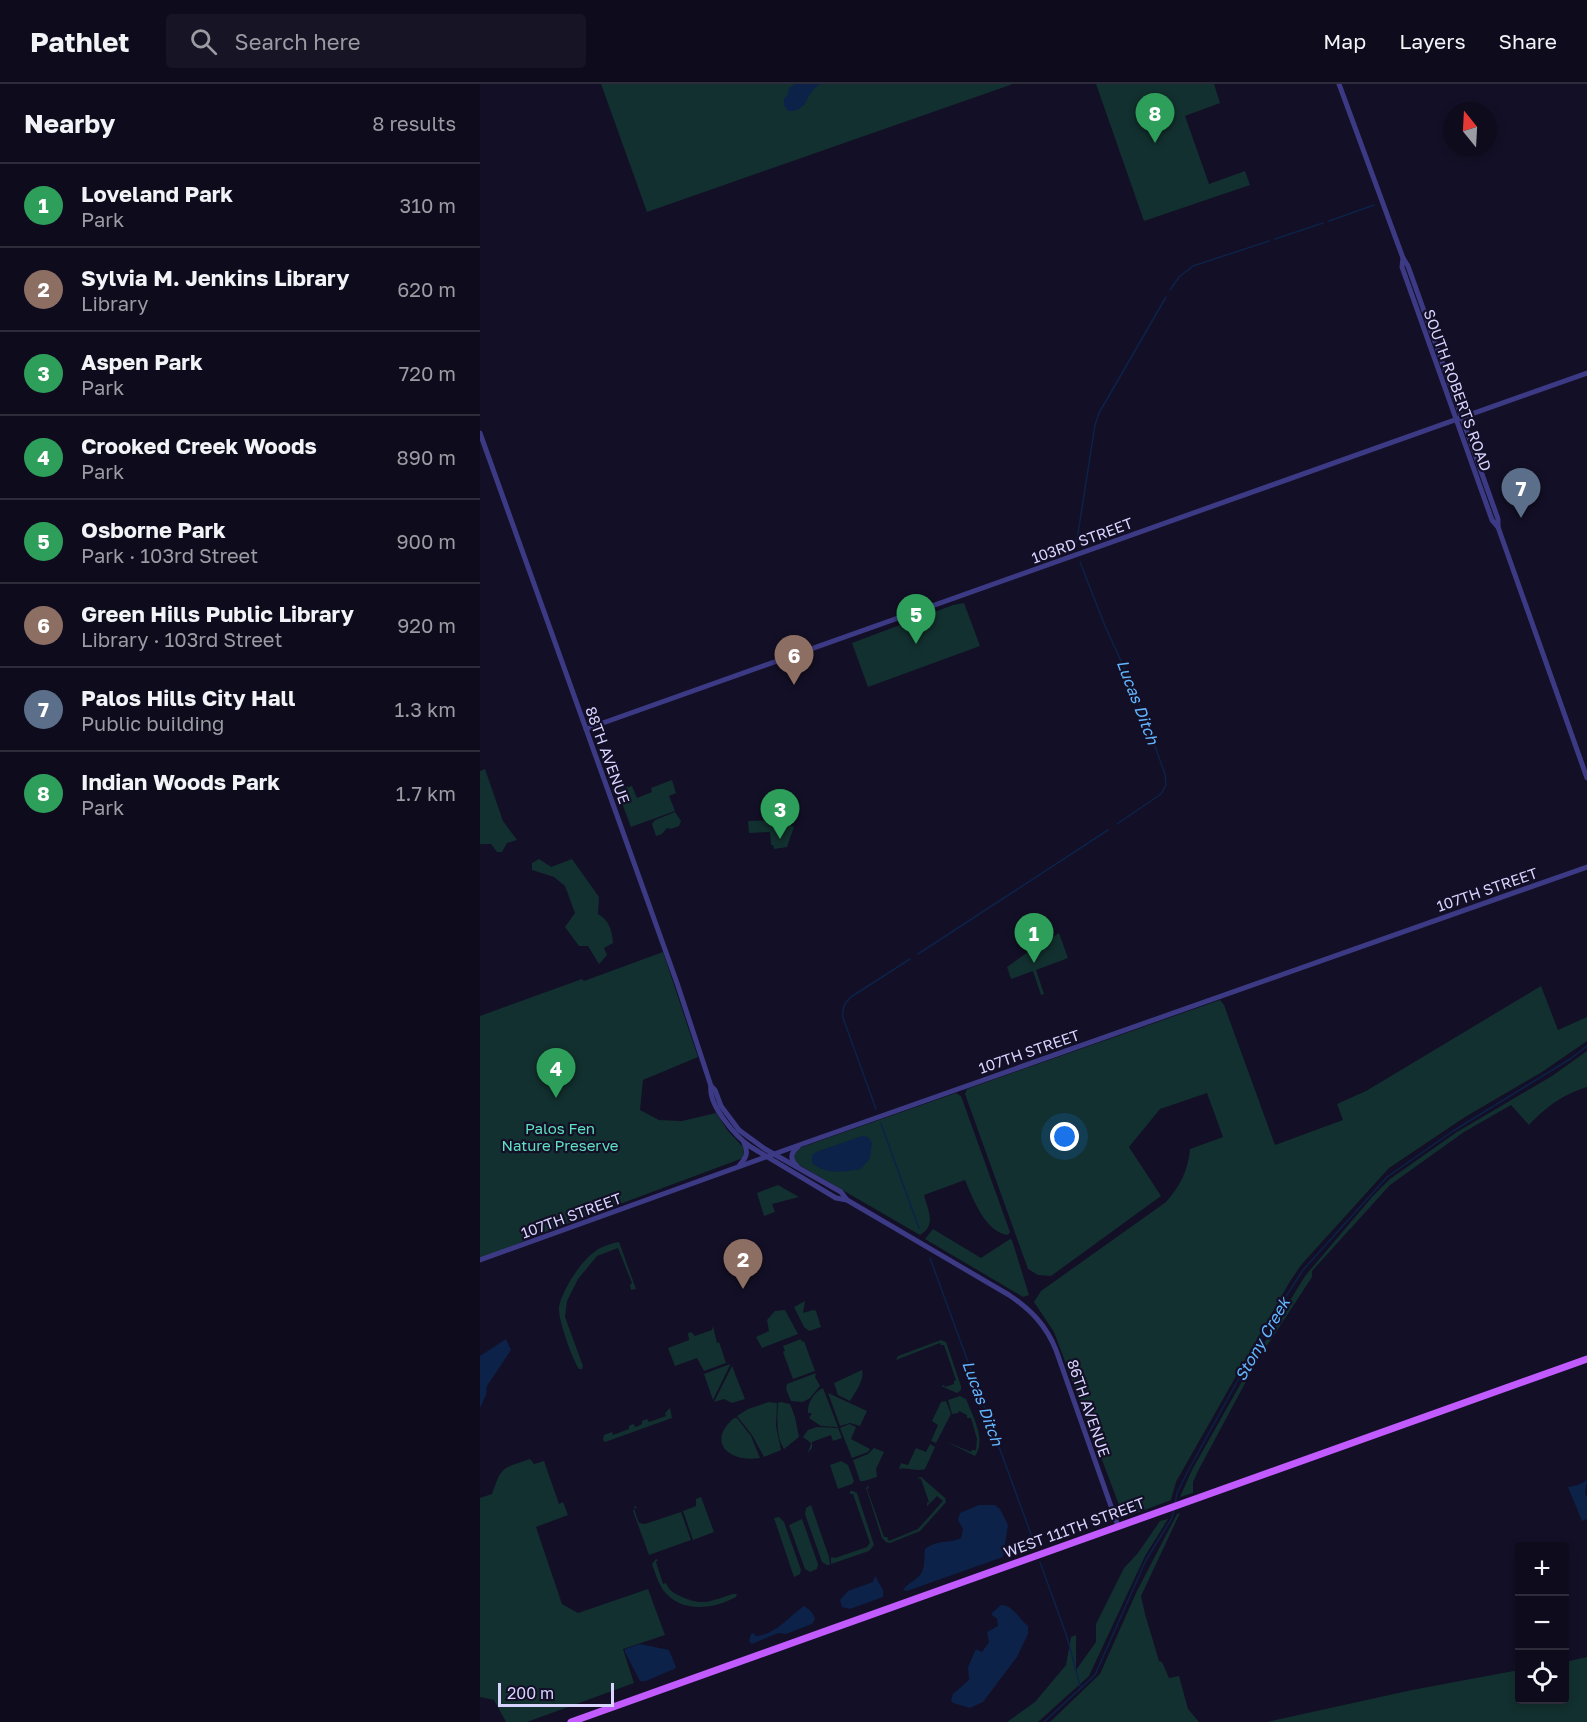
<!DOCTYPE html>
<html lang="en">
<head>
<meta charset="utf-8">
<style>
	body { margin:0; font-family:"Golos Text",sans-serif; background:#171425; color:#f1f3f6 }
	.controls { position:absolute; right:18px; bottom:18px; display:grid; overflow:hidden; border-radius:6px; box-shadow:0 3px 9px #0003 }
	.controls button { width:54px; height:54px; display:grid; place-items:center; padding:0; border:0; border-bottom:2px solid #2e2b3b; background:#0e0b1c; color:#f1f3f6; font:30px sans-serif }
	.compass { position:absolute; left:963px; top:18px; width:54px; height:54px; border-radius:50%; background:#0e0b1c; box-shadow:0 3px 9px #0003; rotate:342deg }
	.scale { position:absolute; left:18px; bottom:15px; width:116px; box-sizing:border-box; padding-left:6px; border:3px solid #d9d4ff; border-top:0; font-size:16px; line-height:21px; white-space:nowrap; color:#d9d4ff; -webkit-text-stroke:4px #130f26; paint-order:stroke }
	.you { position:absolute; left:585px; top:1053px; width:21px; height:21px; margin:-15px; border:4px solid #fff; border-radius:50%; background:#1a73e8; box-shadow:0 0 0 9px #1a73e833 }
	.badge { display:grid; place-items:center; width:39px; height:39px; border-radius:50%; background:#00e5ff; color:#fff; font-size:20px; font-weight:700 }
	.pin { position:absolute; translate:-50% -50px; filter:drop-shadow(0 2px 3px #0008) }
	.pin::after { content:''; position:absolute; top:32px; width:21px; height:18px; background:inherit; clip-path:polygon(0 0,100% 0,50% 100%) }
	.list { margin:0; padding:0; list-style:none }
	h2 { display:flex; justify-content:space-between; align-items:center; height:78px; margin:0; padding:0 24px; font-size:26px }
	h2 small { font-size:20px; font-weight:400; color:#9b9ba3 }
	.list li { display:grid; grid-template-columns:39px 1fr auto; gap:18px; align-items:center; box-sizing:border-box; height:84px; padding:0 24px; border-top:2px solid #2e2b3b }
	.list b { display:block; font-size:22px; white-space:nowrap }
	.list p { margin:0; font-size:20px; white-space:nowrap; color:#9b9ba3 }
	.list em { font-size:20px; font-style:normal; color:#9b9ba3 }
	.icon { flex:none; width:33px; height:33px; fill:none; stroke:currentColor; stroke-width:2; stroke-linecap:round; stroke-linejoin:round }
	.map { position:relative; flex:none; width:1107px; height:1638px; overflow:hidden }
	header { display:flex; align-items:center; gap:36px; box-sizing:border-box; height:84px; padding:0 30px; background:#0e0b1c; border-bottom:2px solid #2e2b3b }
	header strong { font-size:28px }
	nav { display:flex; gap:33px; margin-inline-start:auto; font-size:21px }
	.search { width:420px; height:54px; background:#171425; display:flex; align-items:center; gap:15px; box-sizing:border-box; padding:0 21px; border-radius:6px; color:#9b9ba3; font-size:22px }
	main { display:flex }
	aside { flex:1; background:#0e0b1c }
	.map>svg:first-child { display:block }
</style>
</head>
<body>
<header>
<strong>Pathlet</strong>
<div class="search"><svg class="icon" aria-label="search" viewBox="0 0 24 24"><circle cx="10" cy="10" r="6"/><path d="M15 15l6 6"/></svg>Search here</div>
<nav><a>Map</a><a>Layers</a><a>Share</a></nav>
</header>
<main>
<aside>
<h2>Nearby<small>8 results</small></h2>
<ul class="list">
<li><span class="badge" style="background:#2e9e5b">1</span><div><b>Loveland Park</b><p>Park</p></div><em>310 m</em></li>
<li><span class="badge" style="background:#8d6e63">2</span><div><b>Sylvia M. Jenkins Library</b><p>Library</p></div><em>620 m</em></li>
<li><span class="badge" style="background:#2e9e5b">3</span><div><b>Aspen Park</b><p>Park</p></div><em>720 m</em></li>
<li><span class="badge" style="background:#2e9e5b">4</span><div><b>Crooked Creek Woods</b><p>Park</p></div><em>890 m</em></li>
<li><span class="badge" style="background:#2e9e5b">5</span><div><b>Osborne Park</b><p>Park · 103rd Street</p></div><em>900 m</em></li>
<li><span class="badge" style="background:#8d6e63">6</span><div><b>Green Hills Public Library</b><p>Library · 103rd Street</p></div><em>920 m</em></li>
<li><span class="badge" style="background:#5c6f8a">7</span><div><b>Palos Hills City Hall</b><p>Public building</p></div><em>1.3 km</em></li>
<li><span class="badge" style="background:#2e9e5b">8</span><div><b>Indian Woods Park</b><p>Park</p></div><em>1.7 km</em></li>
</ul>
</aside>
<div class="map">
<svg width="1107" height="1638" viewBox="0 0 1107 1638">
	<rect width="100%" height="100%" fill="#130f26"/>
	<g fill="#12302f">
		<path d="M121 0H533L167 128Z"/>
		<path d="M616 0H734L740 19 705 32 729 100 765 87 770 101 664 137Z"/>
		<path d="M484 519 500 562 388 603 372 559 473 521Z"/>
		<path d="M5 685 23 737 37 756 27 759 22 768H17L11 760H0V687Z"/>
		<path d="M192 696 196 709 189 712 195 727 151 743 137 706 152 702 157 714 172 708 171 704Z"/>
		<path d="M195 728 201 737 199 742 191 745 187 744 182 750 176 752 172 740 175 736Z"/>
		<path d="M300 736 314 743 307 763 294 765 293 761H291L290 748 269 749 268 737Z"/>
		<path d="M59 775 71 783 92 775 119 813 118 830C129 836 132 846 133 859L124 864 127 871 119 880 108 862H99L85 843 95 829 85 802 74 793 52 786V779Z"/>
		<path d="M538 845 552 866 579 849 588 874 556 886 564 910 561 911 553 887 531 895 527 883 548 868 535 847Z"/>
		<path d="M183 868 218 973 163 996 160 1026 179 1036 202 1037 236 1029 248 1047 264 1064 263 1074 57 1151 0 1177V932L102 895 104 897Z"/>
		<path d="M1061 902 1078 946 1107 933V957L1062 988 985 1033 909 1084 821 1181 809 1199 705 1382 696 1398 691 1416 651 1431 642 1429 574 1248 554 1218 561 1207 686 1118C700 1102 708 1087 710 1065L743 1053 727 1009 680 1025 649 1063 681 1112 571 1192 558 1191 548 1185 485 1010 487 1005 740 916 744 921 795 1061 863 1036 857 1020 886 1007Z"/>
		<path d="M1107 967V1003C1082 1011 1067 1022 1049 1041L1031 1021 984 1048 910 1101 832 1187V1193L777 1277 719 1385 713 1398V1409L700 1413 712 1386 778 1269 825 1192 892 1113 910 1095 977 1048 1072 992Z"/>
		<path d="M476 1009 481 1012 530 1148 528 1151C506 1149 493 1115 485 1096L444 1111C448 1127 457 1141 440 1151L314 1078V1069L322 1063Z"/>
		<path d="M298 1101 319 1113 292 1120 295 1128 284 1132 277 1109Z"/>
		<path d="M453 1145 501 1174 530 1155 532 1156 549 1211 543 1213 445 1155Z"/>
		<path d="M139 1158 156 1205 151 1206 150 1201 152 1199 138 1164 117 1172 98 1195 87 1217 85 1233 103 1282 102 1285H99C92 1274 78 1236 79 1223 82 1206 102 1175 117 1166 123 1162 132 1159 139 1158Z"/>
		<path d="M325 1217 323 1229 333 1226 336 1227 341 1243 329 1247 324 1243 314 1223Z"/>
		<path d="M305 1226 318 1250 282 1264 276 1253 289 1247 287 1236 295 1227Z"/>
		<path d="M233 1242 237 1259 239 1258 246 1279 224 1287 217 1274 195 1282 188 1264 209 1256 208 1249 211 1248 215 1252 232 1246Z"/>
		<path d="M321 1255 322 1258 324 1257 335 1287 313 1295 303 1268 305 1267 303 1262Z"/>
		<path d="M461 1256 466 1258 481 1302V1306L477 1309 461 1302 464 1301 465 1303 474 1300V1297L476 1296 464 1261H461L460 1259 416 1276 418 1272Z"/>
		<path d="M250 1280V1281L233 1316 224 1290Z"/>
		<path d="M252 1282 265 1315 252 1319 244 1315 234 1318Z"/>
		<path d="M382 1286C385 1295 375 1309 370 1317L358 1311 354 1299Z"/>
		<path d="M336 1289 335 1293 340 1302 329 1315 322 1318 311 1317 306 1305 307 1300Z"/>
		<path d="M343 1304 358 1343H357L341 1342 329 1334 332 1329H328C327 1319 334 1308 343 1304Z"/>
		<path d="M348 1309 387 1327 380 1342 370 1339 360 1342Z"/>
		<path d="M480 1312 486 1315C492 1331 507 1356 495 1372L465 1357 491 1368 492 1366H496L497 1355 491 1334H487V1331L479 1327 478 1329 472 1330 468 1316Z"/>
		<path d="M466 1317 471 1330 456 1359 451 1357 458 1341 452 1337 461 1318Z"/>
		<path d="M289 1318 297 1319 296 1342 301 1366 284 1373 272 1351 257 1332 268 1325Z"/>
		<path d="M301 1318 310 1320 315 1333 319 1353 304 1365C296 1353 297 1335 298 1319Z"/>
		<path d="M190 1324 192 1334 125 1358 123 1356 124 1351 132 1348 133 1351 149 1345V1342L153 1340 156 1343 162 1340V1337L167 1335 169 1338 186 1332 185 1329Z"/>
		<path d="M254 1334H257L271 1352 280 1374C251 1379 225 1359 254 1334Z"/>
		<path d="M369 1340 376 1343 371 1355 390 1365 388 1368 372 1374 360 1344Z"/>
		<path d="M337 1343 358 1344 362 1354 353 1357 351 1351 332 1358V1364L328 1369 331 1359 323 1353 328 1346Z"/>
		<path d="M450 1360 455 1363 445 1385C437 1388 428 1383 419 1385L421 1379 428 1381 436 1364 446 1368Z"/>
		<path d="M394 1364 404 1368 396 1385 397 1393 384 1397H380L373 1376 388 1370Z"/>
		<path d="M50 1375 54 1380 64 1377 79 1420 83 1418 88 1431 56 1443 82 1520 98 1529 168 1505 185 1551 143 1565 154 1599 47 1638H26L14 1616 0 1613V1414L12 1410C22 1382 21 1385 50 1375Z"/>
		<path d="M361 1377 368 1381 374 1397 372 1400 358 1405 350 1381Z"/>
		<path d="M441 1393 465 1414 466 1418 440 1447 410 1459 406 1458 402 1454 386 1404 388 1402 389 1404 387 1405 404 1453H407L409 1457 438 1445 463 1417 457 1412 447 1422V1419L449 1418 441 1395 437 1394Z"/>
		<path d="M370 1407H373L377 1409 394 1461 389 1467 351 1480V1473L355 1474 387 1463 390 1459 373 1410H370Z"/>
		<path d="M221 1413 234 1448 213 1456 203 1427 216 1422V1415Z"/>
		<path d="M331 1421 349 1473 350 1481H347L342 1478 325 1430 326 1424Z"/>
		<path d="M155 1422 157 1423 154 1425 159 1439 165 1440 201 1428 211 1456 169 1471 153 1427Z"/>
		<path d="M700 1429 661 1512 665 1530 679 1577 682 1578 689 1594 699 1592 708 1625 719 1638H570L620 1590 657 1507 697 1430Z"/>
		<path d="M299 1433 304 1438 321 1486 320 1490 314 1493 294 1434Z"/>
		<path d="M322 1435 338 1480 337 1485 330 1488 325 1485 309 1441Z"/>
		<path d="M688 1435 665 1472 609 1592 558 1638H527L555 1618 586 1581 591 1553 596 1551V1586L616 1558V1540L644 1484 658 1469 680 1437Z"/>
		<path d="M176 1475 178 1476 176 1478 183 1500 186 1499C189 1506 193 1509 200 1512 223 1523 230 1517 253 1510H257L256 1513C234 1525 201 1530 183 1506 178 1498 175 1489 172 1480Z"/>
		<path d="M1107 1573V1638H787L932 1606 1039 1586 1040 1616H1084L1085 1578Z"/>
	</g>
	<g fill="#0c2248">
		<path d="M315 0H340C338 2 335 4 333 6 325 16 325 28 308 27L304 21V15L308 10 309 4Z"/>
		<path d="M382 1052 388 1053 392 1059 390 1074 381 1085C365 1088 345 1091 332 1079V1071L336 1068Z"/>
		<path d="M26 1255 31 1266 7 1302 6 1311 0 1324V1272Z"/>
		<path d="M1107 1396 1105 1409 1107 1413V1435L1102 1437 1088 1403 1098 1401Z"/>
		<path d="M499 1421H515L520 1425 528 1441 523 1473 427 1507 423 1506C428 1498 441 1495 443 1485 445 1480 444 1471 445 1465 458 1455 468 1460 481 1454L483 1445 478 1436 480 1429Z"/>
		<path d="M395 1492 403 1506V1513L370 1525 362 1523 360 1516 368 1507 393 1498Z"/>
		<path d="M521 1521C533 1521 539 1535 548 1542V1550L537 1573 503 1618 490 1624 473 1619 471 1616 473 1610 489 1596 488 1583 496 1565 502 1568 509 1558 507 1548 518 1542 517 1535 512 1531V1529Z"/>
		<path d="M324 1522C330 1525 333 1529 335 1535L332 1540 306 1550 298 1549 272 1560 269 1557 271 1550 273 1549 276 1552C297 1550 308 1533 324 1522Z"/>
		<path d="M160 1560 189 1566 196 1583 194 1585 166 1597H160L145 1568V1565Z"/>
	</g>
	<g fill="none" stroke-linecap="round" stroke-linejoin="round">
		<g stroke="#0c2248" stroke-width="1.5">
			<path d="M849 137 894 121"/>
			<path d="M795 155 843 139"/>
			<path d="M690 206 699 193 713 182 789 157"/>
			<path d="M596 462 615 341 619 329 686 213"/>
			<path d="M600 478 625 542 657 612 685 690 686 701 681 710 637 740"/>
			<path d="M438 870 628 746"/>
			<path d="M396 1025 363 934C362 924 364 920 371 913L430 875"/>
			<path d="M401 1040 439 1144"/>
			<path d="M450 1174 556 1464"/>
			<path d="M695 1420 697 1409 707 1389 792 1234 823 1186 907 1093 973 1047 1090 975 1107 962"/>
			<path d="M560 1478 587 1553 600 1602"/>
			<path d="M564 1638 615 1591 666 1476 692 1434 694 1425"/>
		</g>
		<g stroke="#3d3a85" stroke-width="5">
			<path d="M859 0 923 174 928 182 1018 435V443L1107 694"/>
			<path d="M923 174 922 183 1012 436 1018 443"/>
			<path d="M0 349 197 899 231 1002C228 1021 256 1053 271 1063L356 1114 367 1116 529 1211C551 1226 566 1241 576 1266L638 1442"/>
			<path d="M106 645 1107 289"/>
			<path d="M231 1002 235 1006 241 1022 259 1046 285 1065 361 1108 367 1116"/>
			<path d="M259 1082C266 1074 269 1069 264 1059"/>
			<path d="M317 1082C309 1075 311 1068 318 1063"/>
			<path d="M0 1176 322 1060 1107 783"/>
		</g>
		<path stroke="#c25bff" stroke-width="7" d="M91 1638 1107 1275"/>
	</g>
	<g text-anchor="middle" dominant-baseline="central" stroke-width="4.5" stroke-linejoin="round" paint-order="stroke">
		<g font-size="15" fill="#d9d4ff" stroke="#130f26">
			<text transform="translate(978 306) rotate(70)">SOUTH ROBERTS ROAD</text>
			<text transform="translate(602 456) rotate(-20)">103RD STREET</text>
			<text transform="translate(128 671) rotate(70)">88TH AVENUE</text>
			<text transform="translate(1007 805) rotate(-19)">107TH STREET</text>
			<text transform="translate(549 967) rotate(-19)">107TH STREET</text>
			<text transform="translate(91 1131) rotate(-20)">107TH STREET</text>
			<text transform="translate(609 1324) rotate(71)">86TH AVENUE</text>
			<text transform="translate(594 1443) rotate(-20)">WEST 111TH STREET</text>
		</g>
		<g font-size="15" fill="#5fe0c0" stroke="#130f26">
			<text x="80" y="1044">Palos Fen<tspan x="80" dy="17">Nature Preserve</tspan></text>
		</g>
		<g font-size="16" font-style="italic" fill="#62b6ff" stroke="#130f26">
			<text transform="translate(658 618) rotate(69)">Lucas Ditch</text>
			<text transform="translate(782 1255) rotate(-60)">Stony Creek</text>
			<text transform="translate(503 1319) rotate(70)">Lucas Ditch</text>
		</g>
	</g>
</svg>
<div class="controls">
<button>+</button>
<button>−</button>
<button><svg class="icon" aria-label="locate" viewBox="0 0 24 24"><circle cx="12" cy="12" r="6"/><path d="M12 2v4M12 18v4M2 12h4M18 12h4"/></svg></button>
</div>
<svg class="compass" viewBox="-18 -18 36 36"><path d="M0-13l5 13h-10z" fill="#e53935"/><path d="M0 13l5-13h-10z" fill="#9b9ba3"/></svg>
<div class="scale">200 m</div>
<div class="you"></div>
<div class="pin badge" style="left:554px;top:879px;background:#2e9e5b">1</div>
<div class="pin badge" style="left:263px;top:1205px;background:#8d6e63">2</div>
<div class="pin badge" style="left:300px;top:755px;background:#2e9e5b">3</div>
<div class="pin badge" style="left:76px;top:1014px;background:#2e9e5b">4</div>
<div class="pin badge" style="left:436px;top:560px;background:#2e9e5b">5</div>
<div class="pin badge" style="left:314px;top:601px;background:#8d6e63">6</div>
<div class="pin badge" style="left:1041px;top:434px;background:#5c6f8a">7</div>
<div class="pin badge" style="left:675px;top:59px;background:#2e9e5b">8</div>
</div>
</main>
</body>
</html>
